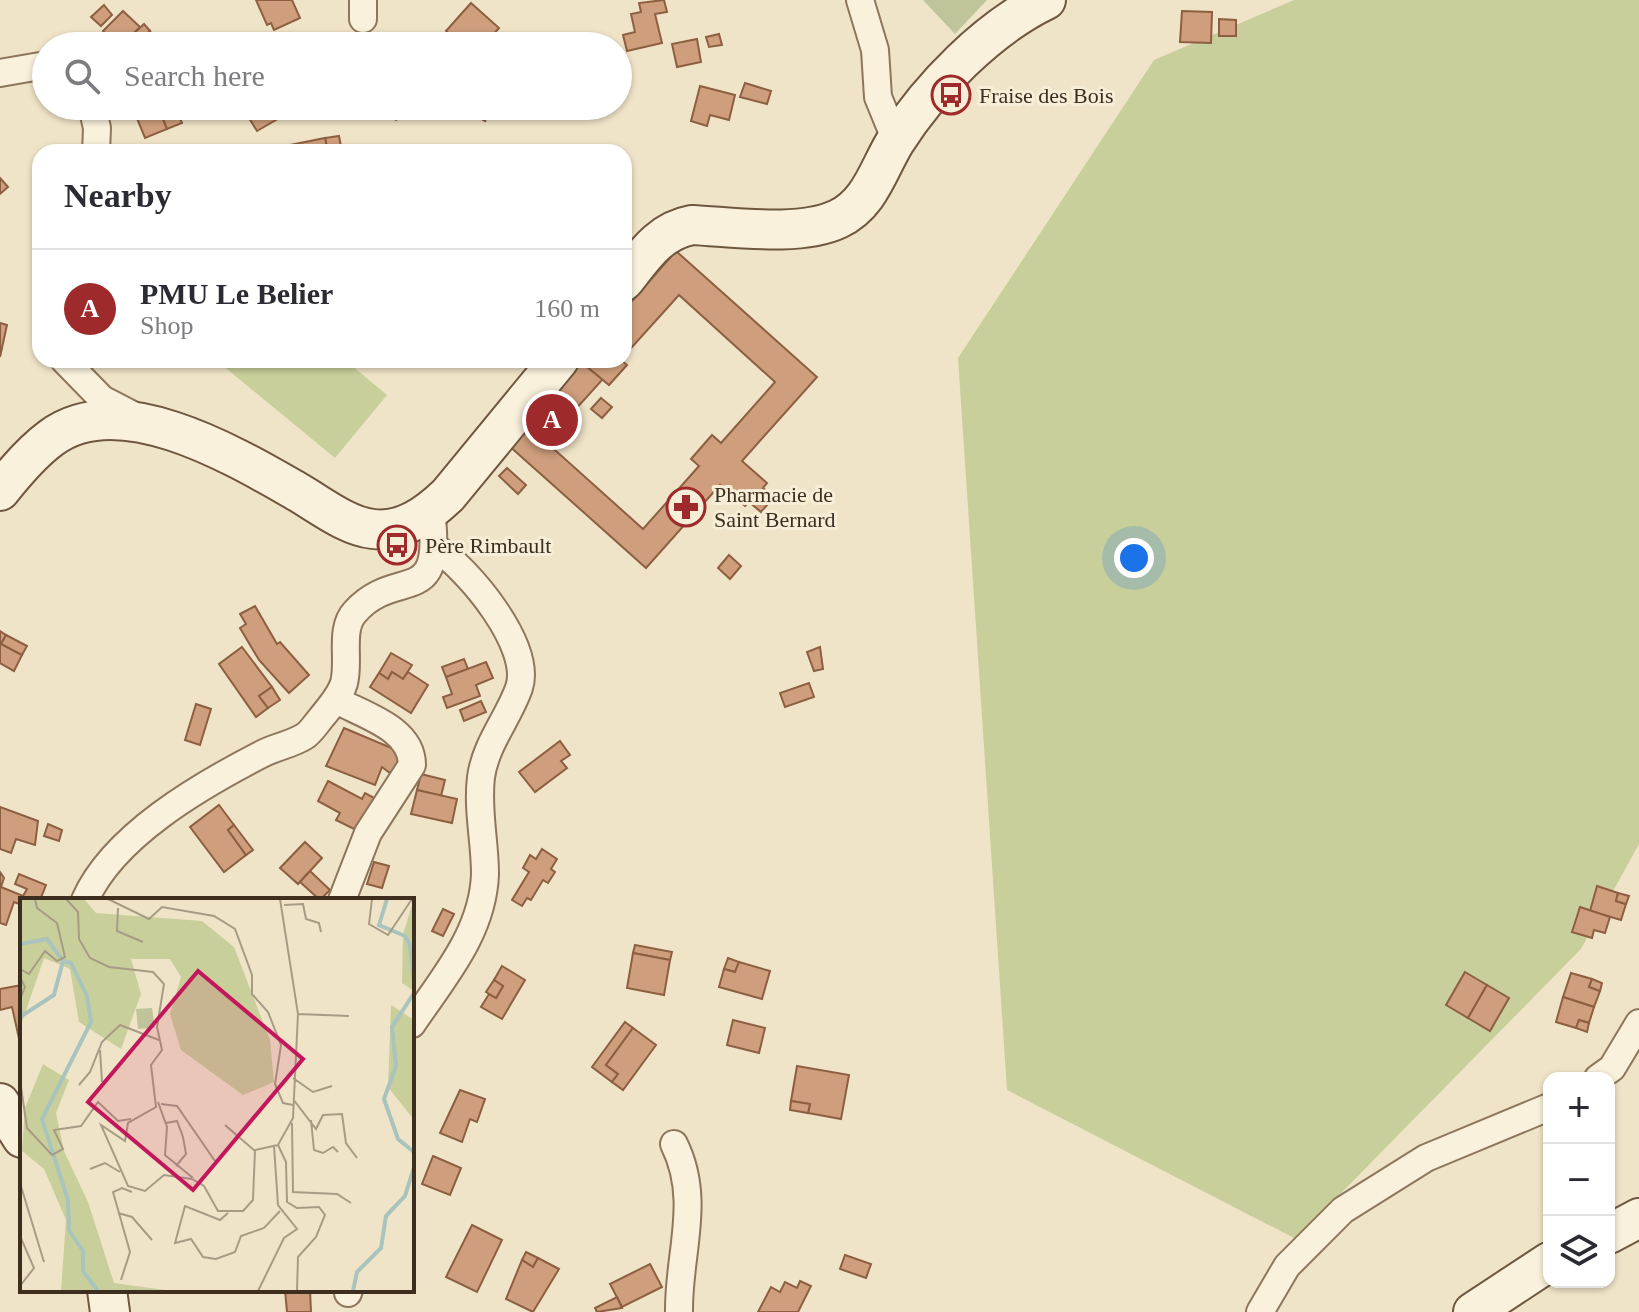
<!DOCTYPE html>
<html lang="en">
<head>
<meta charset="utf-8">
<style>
	body { margin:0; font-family:Georgia,serif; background:#f2f2f3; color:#2b2b33 }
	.controls { position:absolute; right:24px; bottom:24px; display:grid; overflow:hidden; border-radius:16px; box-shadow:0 2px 6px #0004 }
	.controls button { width:72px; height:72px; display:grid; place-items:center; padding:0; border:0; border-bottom:2px solid #e1e1e2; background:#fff; color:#2b2b33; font:40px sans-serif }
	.you { position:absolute; left:1134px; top:558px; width:28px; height:28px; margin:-20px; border:6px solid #fff; border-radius:50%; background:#1a73e8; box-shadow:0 0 0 12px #1a73e833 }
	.badge { display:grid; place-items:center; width:52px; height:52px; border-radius:50%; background:#9e2a2b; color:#fff; font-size:26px; font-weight:700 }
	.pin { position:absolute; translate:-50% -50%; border:4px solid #fff; box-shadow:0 2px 8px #0006 }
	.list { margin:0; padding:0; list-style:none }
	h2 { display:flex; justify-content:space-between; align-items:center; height:104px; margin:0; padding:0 32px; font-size:34px }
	h2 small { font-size:26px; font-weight:400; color:#7c7c81 }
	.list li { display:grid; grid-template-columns:52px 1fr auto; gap:24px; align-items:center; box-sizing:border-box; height:120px; padding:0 32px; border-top:2px solid #e1e1e2 }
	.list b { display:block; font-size:30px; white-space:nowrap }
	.list p { margin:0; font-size:26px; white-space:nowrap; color:#7c7c81 }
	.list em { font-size:26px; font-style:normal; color:#7c7c81 }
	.icon { flex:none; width:44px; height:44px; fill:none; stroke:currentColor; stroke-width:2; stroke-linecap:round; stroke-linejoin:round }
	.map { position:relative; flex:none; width:1639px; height:1312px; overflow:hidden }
	.search { position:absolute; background:#fff; box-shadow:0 2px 6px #0004; left:32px; top:32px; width:600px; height:88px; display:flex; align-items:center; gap:20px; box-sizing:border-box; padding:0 28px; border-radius:44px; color:#7c7c81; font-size:30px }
	.panel { position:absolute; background:#fff; box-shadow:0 2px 6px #0004; left:32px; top:144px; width:600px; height:224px; border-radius:24px }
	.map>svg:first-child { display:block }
</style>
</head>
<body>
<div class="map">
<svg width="1639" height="1312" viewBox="0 0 1639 1312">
	<rect width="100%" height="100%" fill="#f0e4c8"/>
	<g fill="#c9cf9b">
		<path d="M1294 0H1639V844L1581 949 1296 1239 1007 1090 958 358 1154 60Z"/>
		<path d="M216 360H345L387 395 335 458Z"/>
	</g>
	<path fill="#bfc49a" d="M923 0H987L955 34Z"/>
	<g fill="#cf9f7d" stroke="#8d5f41" stroke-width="2">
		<path d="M256 0H292L300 18 274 30 271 23 267 25Z"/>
		<path d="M664 0 667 12 655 14 662 43 627 51 623 35 635 32 631 14 641 12 639 3Z"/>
		<path d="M471 3 499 28 483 46H462L446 31Z"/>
		<path d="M104 5 112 15 101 26 91 17Z"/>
		<path d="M123 11 140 27 131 36 137 43 150 31 157 46H118L103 31Z"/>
		<path d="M1182 11 1212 12 1211 43 1180 42Z"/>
		<path d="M1219 19 1236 20V36H1219Z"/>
		<path d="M144 24 150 31 137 43 131 36Z"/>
		<path d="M719 34 722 45 709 47 706 37Z"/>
		<path d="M697 39 701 62 677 67 672 44Z"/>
		<path d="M745 83 771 91 767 104 740 97Z"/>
		<path d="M700 86 735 95 729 120 710 115 707 126 691 121Z"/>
		<path d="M132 106H158L167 129 145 138Z"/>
		<path d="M158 106H175L182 123 167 129Z"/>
		<path d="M268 106H284L288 113 257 131 249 118Z"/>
		<path d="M378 106H404L396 120 376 109Z"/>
		<path d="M470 106H494L485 121 467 110Z"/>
		<path d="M339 136 342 152H328L325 138Z"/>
		<path d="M325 138 328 152H287L285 146Z"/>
		<path d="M0 178 8 187 0 194Z"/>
		<path d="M676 251 817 377 742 461 767 483 763 488 774 497 761 512 749 502 745 506 720 485 646 568 506 443 580 361 603 379 546 442 643 529 699 466 691 459 712 435 721 443 775 382 679 295 624 356V310Z"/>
		<path d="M0 323 7 325 0 357Z"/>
		<path d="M621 360 627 365 609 385 580 361Z"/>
		<path d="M601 398 612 407 602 418 591 409Z"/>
		<path d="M507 468 526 485 518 494 499 476Z"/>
		<path d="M403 538V552L381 554V540Z"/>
		<path d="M729 555 741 566 730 579 718 568Z"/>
		<path d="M255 606 277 644 280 642 309 675 289 693 259 660 240 628 246 624 240 614Z"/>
		<path d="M0 631 6 635 1 644 22 655 14 671 0 663Z"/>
		<path d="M6 635 27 646 22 655 1 644Z"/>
		<path d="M242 647 272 687 259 696 268 708 256 717 219 664Z"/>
		<path d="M820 647 823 669 814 671 807 652Z"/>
		<path d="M391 653 412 665 403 679 392 672 388 679 379 673Z"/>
		<path d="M464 659 468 669 446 677 442 667Z"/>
		<path d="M486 662 493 678 476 685 480 696 447 708 443 697 452 694 446 677Z"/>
		<path d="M392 672 403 679 408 672 428 685 411 713 370 687 379 673 388 679Z"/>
		<path d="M809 683 814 697 785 707 780 693Z"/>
		<path d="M272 687 280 700 268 708 259 696Z"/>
		<path d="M481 701 486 712 464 721 460 710Z"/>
		<path d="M196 704 211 709 200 745 185 740Z"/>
		<path d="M344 728 401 752 395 777 382 767 375 785 326 766Z"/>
		<path d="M560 741 570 755 561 761 567 768 535 792 519 772Z"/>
		<path d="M421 774 445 780 441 796 417 790Z"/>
		<path d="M328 781 362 799 365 793 380 801 362 833 336 820 340 813 318 801Z"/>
		<path d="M417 790 457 799 452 823 411 814Z"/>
		<path d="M219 805 234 825 228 830 246 855 224 872 190 827Z"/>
		<path d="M0 807 38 821 35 845 16 839 11 853 0 849Z"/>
		<path d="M48 824 62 830 59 841 44 836Z"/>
		<path d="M234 825 253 850 246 855 228 830Z"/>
		<path d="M305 842 322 858 298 884 280 868Z"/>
		<path d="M542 849 557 859 551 869 555 872 548 883 543 880 531 900 527 898 522 906 512 900 529 872 523 868 530 855 536 859Z"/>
		<path d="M374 862 389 866 382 888 367 884Z"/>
		<path d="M310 871 330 890 320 900 300 882Z"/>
		<path d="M0 872 4 878 1 887 23 896 27 889 15 884 19 874 46 885 40 900H22V905L14 902 6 925 0 923Z"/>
		<path d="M1597 886 1618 893 1616 901 1626 904 1621 920 1590 911Z"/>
		<path d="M1618 893 1629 896 1626 904 1616 901Z"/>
		<path d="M1580 907 1610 917 1605 933 1594 930 1592 938 1572 932Z"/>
		<path d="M443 909 454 914 443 936 432 931Z"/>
		<path d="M635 945 672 952 670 960 633 953Z"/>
		<path d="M633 953 670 960 664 995 627 988Z"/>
		<path d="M728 958 739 962 735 972 724 969Z"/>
		<path d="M739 962 770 971 762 999 719 987 724 969 735 972Z"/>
		<path d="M502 966 525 980 502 1019 481 1007 489 994 496 998 503 986 494 980Z"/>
		<path d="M1465 972 1487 985 1468 1018 1446 1005Z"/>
		<path d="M1571 973 1592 979 1589 987 1600 991 1594 1007 1563 997Z"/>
		<path d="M1592 979 1602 983 1600 991 1589 987Z"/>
		<path d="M494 980 503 986 496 998 486 992Z"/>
		<path d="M22 985V1043H20L12 1007 0 1010V989Z"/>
		<path d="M1487 985 1509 998 1490 1031 1468 1018Z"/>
		<path d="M1563 997 1594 1007 1589 1023 1579 1020 1576 1028 1556 1022Z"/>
		<path d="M733 1020 765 1028 759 1053 727 1045Z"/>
		<path d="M1579 1020 1589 1023 1587 1032 1576 1028Z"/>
		<path d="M625 1022 633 1028 606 1065 618 1074 612 1082 592 1067Z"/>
		<path d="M633 1028 656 1045 623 1090 612 1082 618 1074 606 1065Z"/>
		<path d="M797 1066 849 1075 841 1119 808 1113 810 1104 791 1101Z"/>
		<path d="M460 1090 485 1099 477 1122 470 1119 462 1142 440 1133Z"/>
		<path d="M791 1101 810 1104 808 1113 790 1110Z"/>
		<path d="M433 1156 461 1168 450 1195 422 1184Z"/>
		<path d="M472 1225 502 1240 477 1292 446 1277Z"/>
		<path d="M526 1252 538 1258 533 1267 522 1260Z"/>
		<path d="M845 1255 871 1264 866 1278 840 1269Z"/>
		<path d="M538 1258 559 1269 533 1312 506 1299 522 1260 533 1267Z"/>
		<path d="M650 1264 662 1287 622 1307 610 1284Z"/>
		<path d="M800 1281 811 1286 798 1312H758L771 1287 780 1292 785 1282 797 1288Z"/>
		<path d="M285 1290H310L311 1312H287Z"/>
		<path d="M617 1297 622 1308 597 1312 595 1308Z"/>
	</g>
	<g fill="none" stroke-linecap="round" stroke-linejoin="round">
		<defs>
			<g id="street">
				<path d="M860 0 875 50 878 97 896 141"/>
				<path d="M363 19V0"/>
				<path d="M0 73 46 65"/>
				<path d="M92 106 97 128 96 152"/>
				<path d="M64 360 102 399 135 416"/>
				<path d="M336 700C363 715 412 728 412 765L368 833 342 900"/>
				<path d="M85 900C113 836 200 786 260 755 274 747 291 745 305 736 311 732 316 724 321 718 330 707 340 696 344 683 350 661 339 629 355 612 397 565 445 612 431 511"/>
				<path d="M412 1024C443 978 483 933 485 874 485 841 477 810 481 777 486 743 508 719 519 688 533 646 468 569 436 548"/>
				<path d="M1598 1078 1612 1068 1639 1023"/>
				<path d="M674 1144C702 1200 678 1254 679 1312"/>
				<path d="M348 1293 349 1290"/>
				<path d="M1260 1312 1287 1266 1343 1210 1426 1158 1549 1107"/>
			</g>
			<g id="secondary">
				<path d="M624 281C644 256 659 231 692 225 734 227 800 237 838 219 870 204 878 170 895 142 930 87 988 28 1046 0"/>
				<path d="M0 491C15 472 32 452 51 438 119 387 235 456 296 491 319 504 346 526 373 529 403 533 428 514 448 495L559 360"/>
				<path d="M0 1103 22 1138"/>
				<path d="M1609 1234 1639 1218"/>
				<path d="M107 1290 110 1312"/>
				<path d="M1473 1312 1549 1262"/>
			</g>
		</defs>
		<use href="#street" stroke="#8d765c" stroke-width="30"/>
		<use href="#secondary" stroke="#6f573f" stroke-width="42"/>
		<use href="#street" stroke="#faf1dc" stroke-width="26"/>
		<use href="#secondary" stroke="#faf1dc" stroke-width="38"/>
	</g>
	<defs>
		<symbol id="bus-ring" viewBox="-11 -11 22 22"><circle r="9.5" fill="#f7eed8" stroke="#9e2a2b" stroke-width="1.5"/><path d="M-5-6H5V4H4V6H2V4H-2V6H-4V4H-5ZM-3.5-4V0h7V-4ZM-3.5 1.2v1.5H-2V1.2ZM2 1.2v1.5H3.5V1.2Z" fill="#9e2a2b"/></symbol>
		<symbol id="pharmacy-ring" viewBox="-11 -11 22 22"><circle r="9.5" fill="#f7eed8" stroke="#9e2a2b" stroke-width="1.5"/><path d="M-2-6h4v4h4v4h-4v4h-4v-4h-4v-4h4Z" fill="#9e2a2b"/></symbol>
	</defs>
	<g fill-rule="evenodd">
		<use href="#bus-ring" x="929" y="73" width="44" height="44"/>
		<use href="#pharmacy-ring" x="664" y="485" width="44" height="44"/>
		<use href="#bus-ring" x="375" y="523" width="44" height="44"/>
	</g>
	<g text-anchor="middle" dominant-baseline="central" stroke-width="6" stroke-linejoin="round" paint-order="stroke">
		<g font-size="22" fill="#3d2e20" stroke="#f7eed8" text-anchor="start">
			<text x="979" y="95">Fraise des Bois</text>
			<text x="714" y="494">Pharmacie de<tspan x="714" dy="25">Saint Bernard</tspan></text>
			<text x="425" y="545">Père Rimbault</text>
		</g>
	</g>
	<g transform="translate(20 898)">
		<rect width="394" height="394" fill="#f0e4c8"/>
		<path d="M0 1H64L76 15 182 23 214 49 250 142 254 184 223 197 161 152 150 116 161 79 150 61H111L121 96 101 151 59 124 50 71 24 60 0 130ZM394 1V93L382 85 383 36ZM371 107 394 122V222L368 189ZM23 166 49 182 36 215 44 253 68 304 94 385 153 393H41L46 322 24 271 2 253 5 210Z" fill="#c9cf9b"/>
		<path d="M132 110 135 130 118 131 116 111Z" fill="#bfc49a"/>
		<path fill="none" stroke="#a9c4bc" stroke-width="4" d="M367 1 359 27 385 38 390 47 394 87M0 46 27 41 43 63M394 95 372 129 376 168 364 201 378 241 394 254M0 119 34 97 43 63 51 65 67 98 71 124 22 221 48 302 49 332 63 353V373L78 393M333 393 337 374 361 350 366 318 385 298 394 269"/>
		<path fill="none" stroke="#a89b85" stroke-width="2" d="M46 1 58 14 59 41 70 60 89 69 133 74 144 86 137 129 142 152 131 167 136 209 108 225 105 243 81 227 108 288 125 293 144 277 172 281 184 288 198 313H223L233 302 235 252 258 247 266 264 267 304 277 310 299 309 305 317 296 339 278 359 277 393M88 1 129 21 142 9 194 18 215 31 232 77V96L248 114 261 147 255 186 263 205 273 207M352 1 349 26 368 37 392 1M264 7 283 6 286 21 299 25 301 34M98 10 97 33 123 44M0 71 9 76 25 53 37 63 45 59 37 25 17 10 15 1M0 79 5 89 0 101M278 116 329 118M80 152 82 184M273 180 293 194 312 188M0 182 7 230 32 257 43 251 34 232 61 228 78 204 98 223 111 221M59 187 70 174 82 144 100 127 139 142M273 201 296 231 303 217 322 216 326 245 337 260M138 204 147 229 145 257 173 280M141 206 157 208 195 263M291 222 294 252 303 255 313 249 318 254M146 225 157 223 163 239 166 256 156 268M272 225 273 294 317 296 331 305M205 227 235 253M258 247 273 220 278 116 260 1M70 271 85 265 100 274M0 285 24 364M98 315 112 319 132 342M208 315 200 322 165 308 155 345 171 341 183 359 196 361 215 354 221 338 244 330 260 313M0 338 14 370 0 388M101 382 110 354 93 294 102 290 112 294M238 393 264 340 277 331 258 307 254 248"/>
		<path fill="#c2185b" fill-opacity="0.15" stroke="#c2185b" stroke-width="4" d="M178 73 283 161 173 292 68 204Z"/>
		<rect width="394" height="394" fill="none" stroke="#3d2e20" stroke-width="4"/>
	</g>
</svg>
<div class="controls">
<button>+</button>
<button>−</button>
<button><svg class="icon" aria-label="layers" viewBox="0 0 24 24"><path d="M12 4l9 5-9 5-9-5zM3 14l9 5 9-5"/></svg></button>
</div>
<div class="you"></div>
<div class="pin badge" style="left:552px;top:420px">A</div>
<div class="search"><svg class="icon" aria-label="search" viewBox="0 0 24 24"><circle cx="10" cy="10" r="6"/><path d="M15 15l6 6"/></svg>Search here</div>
<section class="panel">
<h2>Nearby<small></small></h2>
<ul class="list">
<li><span class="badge">A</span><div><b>PMU Le Belier</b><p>Shop</p></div><em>160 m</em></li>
</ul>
</section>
</div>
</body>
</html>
